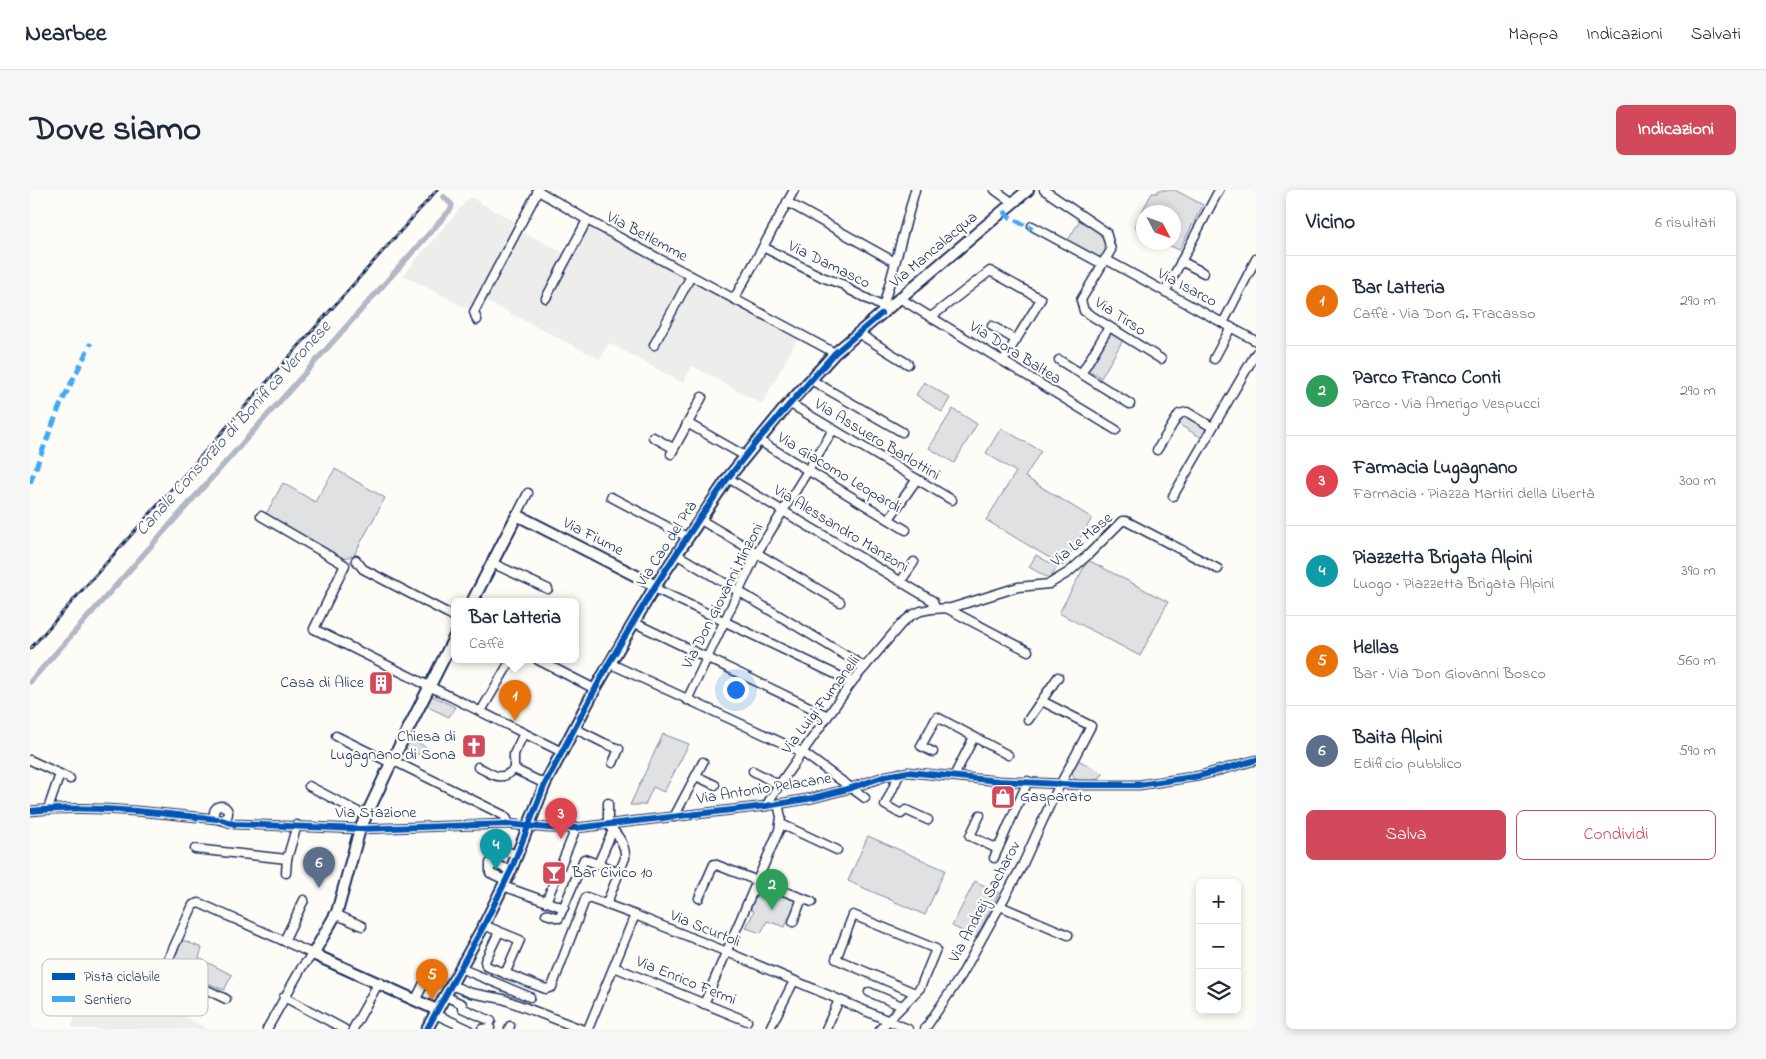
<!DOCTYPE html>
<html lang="it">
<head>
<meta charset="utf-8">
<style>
	body { margin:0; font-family:"Indie Flower",sans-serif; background:#f6f6f7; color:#1f2937 }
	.controls { position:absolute; right:15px; bottom:15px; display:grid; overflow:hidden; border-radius:8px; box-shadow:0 2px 8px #0003 }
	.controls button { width:45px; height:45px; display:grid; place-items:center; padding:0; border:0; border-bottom:1px solid #e0e1e3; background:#fff; color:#1f2937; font:25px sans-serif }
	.compass { position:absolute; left:1106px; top:15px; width:45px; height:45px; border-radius:50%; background:#fff; box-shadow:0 2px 8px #0003; rotate:131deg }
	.you { position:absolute; left:705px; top:499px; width:18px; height:18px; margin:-12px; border:4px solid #fff; border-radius:50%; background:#1a73e8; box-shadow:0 0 0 8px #1a73e833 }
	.badge { display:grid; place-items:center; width:32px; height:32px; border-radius:50%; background:#d1495b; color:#fff; font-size:16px; font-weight:700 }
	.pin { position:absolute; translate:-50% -41px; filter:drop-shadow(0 1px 2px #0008) }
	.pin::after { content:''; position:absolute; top:26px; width:18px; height:15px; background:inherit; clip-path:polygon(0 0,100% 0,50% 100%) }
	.popup { position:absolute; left:421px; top:408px; width:128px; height:65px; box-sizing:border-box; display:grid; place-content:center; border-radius:8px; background:#fff; filter:drop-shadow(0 1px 4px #0005); font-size:16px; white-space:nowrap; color:#747a83 }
	.popup b { font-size:19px; color:#1f2937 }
	.popup::after { content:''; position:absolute; left:50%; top:100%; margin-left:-10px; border:10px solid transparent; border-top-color:#fff }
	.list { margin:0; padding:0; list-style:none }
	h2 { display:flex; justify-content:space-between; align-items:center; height:65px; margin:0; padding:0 20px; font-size:21px }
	h2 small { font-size:16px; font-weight:400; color:#747a83 }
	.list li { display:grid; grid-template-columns:32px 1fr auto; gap:15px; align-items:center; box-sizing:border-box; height:90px; padding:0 20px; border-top:1px solid #e0e1e3 }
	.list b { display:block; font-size:19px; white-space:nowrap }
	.list p { margin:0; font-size:16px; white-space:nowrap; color:#747a83 }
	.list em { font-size:16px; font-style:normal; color:#747a83 }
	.actions { display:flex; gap:10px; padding:15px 20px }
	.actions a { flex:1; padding:11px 0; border:1px solid #d1495b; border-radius:8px; text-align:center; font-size:18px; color:#d1495b }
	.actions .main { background:#d1495b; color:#fff }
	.icon { flex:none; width:28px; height:28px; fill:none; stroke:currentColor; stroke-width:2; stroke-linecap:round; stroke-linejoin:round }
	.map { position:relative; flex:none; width:1226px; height:839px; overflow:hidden; border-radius:8px }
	header { display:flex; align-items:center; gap:30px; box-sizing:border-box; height:70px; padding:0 25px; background:#fff; border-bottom:1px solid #e0e1e3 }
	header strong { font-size:24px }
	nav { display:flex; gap:28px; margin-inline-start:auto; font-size:18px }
	.intro { display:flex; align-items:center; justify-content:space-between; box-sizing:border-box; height:120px; padding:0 30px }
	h1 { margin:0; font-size:35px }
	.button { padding:12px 22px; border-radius:8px; background:#d1495b; color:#fff; font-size:18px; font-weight:700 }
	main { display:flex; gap:30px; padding:0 30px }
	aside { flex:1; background:#fff; border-radius:8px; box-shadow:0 2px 8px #0003 }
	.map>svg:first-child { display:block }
</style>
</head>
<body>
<header>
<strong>Nearbee</strong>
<nav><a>Mappa</a><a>Indicazioni</a><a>Salvati</a></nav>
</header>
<div class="intro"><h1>Dove siamo</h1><a class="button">Indicazioni</a></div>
<main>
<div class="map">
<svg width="1226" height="839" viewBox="0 0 1226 839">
	<rect width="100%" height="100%" fill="#fdfcf7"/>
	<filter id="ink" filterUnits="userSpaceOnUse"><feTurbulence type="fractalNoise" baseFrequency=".02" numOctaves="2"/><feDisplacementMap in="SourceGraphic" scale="10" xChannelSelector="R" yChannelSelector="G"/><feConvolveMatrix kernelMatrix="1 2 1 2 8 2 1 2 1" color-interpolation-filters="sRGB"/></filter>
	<g filter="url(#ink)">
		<g fill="#edeeec">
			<path d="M440 7 487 33 489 40 536 64 561 36 768 148 732 214 662 176 653 193 579 153 570 169 454 110 442 121 373 85Z"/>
			<path d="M66 780 169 834 178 839H46L41 836Z"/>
		</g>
		<g fill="#e0e1e3" stroke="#7e88a0">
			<path d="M1129 0H1145L1173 15 1149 60 1134 53 1144 52V22H1114L1113 42 1104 36 1122 3H1127Z"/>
			<path d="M1050 30 1070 44 1077 59 1073 66 1065 68 1037 52Z"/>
			<path d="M1081 143 1093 150 1071 188 1059 180Z"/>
			<path d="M894 192 920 208 912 222 886 205Z"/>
			<path d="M923 219 947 234 924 273 899 258Z"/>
			<path d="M1156 226 1175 237 1176 241 1172 248 1148 234 1152 227Z"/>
			<path d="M971 238 1011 261 995 287 1062 328 1033 376 956 330 986 282 956 263Z"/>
			<path d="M305 279 355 308 324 365 313 369 236 324 253 293 285 312Z"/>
			<path d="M1006 365 1027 377 1020 389 999 377Z"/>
			<path d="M1058 370 1138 412 1110 466 1029 423Z"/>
			<path d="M401 505 425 517 419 527 396 516Z"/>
			<path d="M633 544 659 554 634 602 623 597 615 615H600Z"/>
			<path d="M379 549 396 557 391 566 375 558Z"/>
			<path d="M1048 570 1074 584 1064 591H1047L1042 585V582Z"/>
			<path d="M838 646 915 680 895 725 818 691Z"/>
			<path d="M945 691 969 703 946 748 922 736Z"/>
			<path d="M734 696 767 710 755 737 737 731 731 743 716 738 724 721 720 719 729 699Z"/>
			<path d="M152 750 172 758 169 768 202 785 194 800 141 777Z"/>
		</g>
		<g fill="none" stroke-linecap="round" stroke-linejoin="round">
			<path stroke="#b3b8c5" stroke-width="5.5" d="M0 492 421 19 422 15 414 7"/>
			<defs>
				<g id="minor">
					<path d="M507 0 557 30 805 163"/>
					<path d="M965 0 983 13"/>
					<path d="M1014 0 1076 42 1081 60 1051 110 1054 121 1131 169"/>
					<path d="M757 12 865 72"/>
					<path d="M1002 36 1072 74"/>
					<path d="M733 57 764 0"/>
					<path d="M1075 69 1226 151"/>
					<path d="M1151 71 1174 83"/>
					<path d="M1135 102 1189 0"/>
					<path d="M516 108 557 30"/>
					<path d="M704 109 733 57 792 87 814 95 820 100 853 117"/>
					<path d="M871 109 1086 240"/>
					<path d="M852 121 885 0"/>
					<path d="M901 127 960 81 1011 109 973 171"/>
					<path d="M447 130 444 122 508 1"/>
					<path d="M1193 133 1226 69"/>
					<path d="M962 136 986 150"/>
					<path d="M828 143 878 174"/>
					<path d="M624 155 661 86"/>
					<path d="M1184 169 1201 137"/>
					<path d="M1029 170 1100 214"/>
					<path d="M1051 184 1079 137"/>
					<path d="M781 190 872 242"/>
					<path d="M759 213 922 310"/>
					<path d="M657 233 715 266"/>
					<path d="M623 247 643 258"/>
					<path d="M728 250 876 340"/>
					<path d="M1127 260 1149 224 1157 222 1182 237"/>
					<path d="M641 264 672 207"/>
					<path d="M698 288 903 411 904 415 901 419"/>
					<path d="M1143 306 1226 163"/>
					<path d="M581 307 657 347"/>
					<path d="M487 325 498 303"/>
					<path d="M231 326 315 375 284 439 532 562"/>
					<path d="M669 329 810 412"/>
					<path d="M859 329 887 289"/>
					<path d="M646 364 835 477"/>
					<path d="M326 370 333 379 425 427"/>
					<path d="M462 373 518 399"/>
					<path d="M871 391 884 372"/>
					<path d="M624 398 822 492"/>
					<path d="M918 419 998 461"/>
					<path d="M605 433 798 526"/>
					<path d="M508 470 565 499"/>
					<path d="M579 473 772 562 835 608"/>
					<path d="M657 510 727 363 803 240"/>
					<path d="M451 521 481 470"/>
					<path d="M998 530 1028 487"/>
					<path d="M544 538 574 553 589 559 583 573"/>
					<path d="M494 543 484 564V579L515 594"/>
					<path d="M306 546 361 573"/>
					<path d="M903 562 891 556 907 527 978 565"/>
					<path d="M0 570 30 584 18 619"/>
					<path d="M362 570 473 625 477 629 478 634"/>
					<path d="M448 577C463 584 470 593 484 579"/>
					<path d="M723 581 749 595"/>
					<path d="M870 583 855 615 871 624 876 620 898 630"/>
					<path d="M30 584 40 589"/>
					<path d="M666 586 685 595"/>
					<path d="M924 586 944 547"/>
					<path d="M279 596 336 626"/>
					<path d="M736 616 749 595 822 492 872 433 882 425 891 421 901 419 921 418 988 397 1019 394 1039 382 1059 364 1092 331H1096L1188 379"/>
					<circle cx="191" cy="623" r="7"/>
					<path d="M0 621C63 614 125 623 187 629"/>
					<path d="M950 625 940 646 968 659"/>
					<path d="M644 627 673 572"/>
					<path d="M192 630 204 634 330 639 478 634 518 638H546L736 616 783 608 821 598 856 586 878 582 969 591 1051 595H1109L1169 586 1226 570"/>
					<path d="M751 634 807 660"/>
					<path d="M470 658 486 665"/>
					<path d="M165 659 257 669 267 635"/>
					<path d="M964 668 998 591"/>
					<path d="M568 674 583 640"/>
					<path d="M256 683 257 669"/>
					<path d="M475 690 460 683V673L481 680"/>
					<path d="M473 696 534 718"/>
					<path d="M669 708 684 674 782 712"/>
					<path d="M516 712 546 638"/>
					<path d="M576 715 595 668C596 654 587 644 578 635V613"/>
					<path d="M970 716 1038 745"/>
					<path d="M305 724 332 736"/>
					<path d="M516 724 529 728 554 669 589 682"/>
					<path d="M763 732 772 708"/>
					<path d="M454 735 468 741 469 742 455 771 456 776 516 799 522 797 556 707 605 725 697 762 878 839"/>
					<path d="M468 741 490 750 475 784"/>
					<path d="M254 751 274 710"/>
					<path d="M584 777 717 831"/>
					<path d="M430 778 500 807"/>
					<path d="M421 795 441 803 473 809 551 839"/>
					<path d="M839 802 872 816"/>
					<path d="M415 806 432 814V818L461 831"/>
					<path d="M254 807 314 839"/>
					<path d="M196 809 134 779 163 715 169 713 283 764 272 777 237 839"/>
					<path d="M386 809 400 781"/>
					<path d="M674 814 749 640 751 627 748 614"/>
					<path d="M405 824 438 839"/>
					<path d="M741 836 764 791"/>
					<path d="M323 839 349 792"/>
					<path d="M452 839 460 838"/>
					<path d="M479 839 480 836"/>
					<path d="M558 839 605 725"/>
					<path d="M796 839 809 810"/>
					<path d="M850 839 890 798 906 759 823 725 806 769 885 803"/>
					<path d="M895 839 931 786 992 676 1023 608 1061 536 1012 511"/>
				</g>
				<g id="major">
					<path d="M442 412 487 325 626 396"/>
					<path d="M407 820 283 764 307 722 330 639 361 573 425 446"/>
					<path d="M397 839 454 735 481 680 515 594 565 499 624 398 698 288 755 218 805 163 998 0"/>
				</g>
			</defs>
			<use href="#minor" stroke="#1b2f5e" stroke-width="11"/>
			<use href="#major" stroke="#1b2f5e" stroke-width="14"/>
			<use href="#minor" stroke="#fdfcf7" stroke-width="8"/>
			<use href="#major" stroke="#fdfcf7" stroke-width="10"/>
			<defs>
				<path id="rail" d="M0 459 407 0"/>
			</defs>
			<use href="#rail" stroke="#1b2f5e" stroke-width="3"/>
			<use href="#rail" stroke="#fdfcf7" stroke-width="1" stroke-dasharray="4" stroke-linecap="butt"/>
			<g stroke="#3fa9f5" stroke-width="5" stroke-dasharray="10 5" stroke-linecap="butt">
				<path d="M974 21 978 26 1000 38 1002 36"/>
				<path d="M0 293 29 218 61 153"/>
			</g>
			<defs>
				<g id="cycleway">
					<path d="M0 621C63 614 125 623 187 629"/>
					<path d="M192 630 204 634 330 639 478 634 518 638H546L736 616 783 608 821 598 856 586 878 582 969 591 1051 595H1109L1169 586 1226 570"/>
					<path d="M397 839 454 735 481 680 515 594 532 562 579 473 624 398 669 329 698 288 728 250 805 163 851 124"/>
				</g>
			</defs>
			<use href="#cycleway" stroke="#fdfcf7" stroke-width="9"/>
			<use href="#cycleway" stroke="#0057b8" stroke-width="6"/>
		</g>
	</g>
	<defs>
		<symbol id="building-square" viewBox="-11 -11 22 22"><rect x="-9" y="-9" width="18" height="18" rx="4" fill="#d1495b" stroke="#fdfcf7"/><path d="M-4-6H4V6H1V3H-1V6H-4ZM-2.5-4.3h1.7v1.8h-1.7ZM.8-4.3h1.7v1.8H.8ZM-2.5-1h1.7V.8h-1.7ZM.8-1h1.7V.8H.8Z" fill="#fff"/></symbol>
		<symbol id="church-square" viewBox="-11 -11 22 22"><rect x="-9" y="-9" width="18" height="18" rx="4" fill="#d1495b" stroke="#fdfcf7"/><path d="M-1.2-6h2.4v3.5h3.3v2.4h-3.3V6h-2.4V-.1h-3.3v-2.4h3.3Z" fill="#fff"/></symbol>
		<symbol id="shop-square" viewBox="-11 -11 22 22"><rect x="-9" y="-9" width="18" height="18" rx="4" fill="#d1495b" stroke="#fdfcf7"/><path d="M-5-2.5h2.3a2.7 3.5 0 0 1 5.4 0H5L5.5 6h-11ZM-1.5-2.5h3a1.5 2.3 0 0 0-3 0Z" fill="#fff"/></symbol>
		<symbol id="bar-square" viewBox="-11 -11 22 22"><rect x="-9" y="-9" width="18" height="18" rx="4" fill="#d1495b" stroke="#fdfcf7"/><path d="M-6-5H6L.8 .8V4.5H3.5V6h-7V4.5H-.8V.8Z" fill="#fff"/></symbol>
	</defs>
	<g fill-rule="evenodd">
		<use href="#building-square" x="337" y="479" width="28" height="28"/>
		<use href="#church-square" x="430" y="542" width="28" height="28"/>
		<use href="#shop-square" x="959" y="593" width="28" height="28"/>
		<use href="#bar-square" x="510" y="669" width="28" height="28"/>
	</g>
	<g text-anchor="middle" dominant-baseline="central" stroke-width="4.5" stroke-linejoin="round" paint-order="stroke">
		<g font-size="16" fill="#1b2f5e" stroke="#fdfcf7">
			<text transform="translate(617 47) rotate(28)">Via Betlemme</text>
			<text transform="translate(904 60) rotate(-40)">Via Mancalacqua</text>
			<text transform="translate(799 75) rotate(26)">Via Damasco</text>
			<text transform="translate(1157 98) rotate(28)">Via Isarco</text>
			<text transform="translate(1090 127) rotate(33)">Via Tirso</text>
			<text transform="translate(985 163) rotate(32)">Via Dora Baltea</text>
			<text transform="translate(847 250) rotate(31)">Via Assuero Barlottini</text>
			<text transform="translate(809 283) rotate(31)">Via Giacomo Leopardi</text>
			<text transform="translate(811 339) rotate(31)">Via Alessandro Manzoni</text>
			<text transform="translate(563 347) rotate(27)">Via Fiume</text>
			<text transform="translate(1052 350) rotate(-40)">Via Le Mase</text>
			<text transform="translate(637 354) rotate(-57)">Via Cao del Prà</text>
			<text transform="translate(693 406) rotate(-63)">Via Don Giovanni Minzoni</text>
			<text transform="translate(791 515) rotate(-53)">Via Luigi Fumanelli</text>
			<text transform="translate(734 599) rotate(-9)">Via Antonio Pelacane</text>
			<text x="346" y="623">Via Stazione</text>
			<text transform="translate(955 712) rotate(-62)">Via Andreij Sacharov</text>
			<text transform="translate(675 739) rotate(22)">Via Scurtoli</text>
			<text transform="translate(656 791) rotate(22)">Via Enrico Fermi</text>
		</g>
		<g font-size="16" fill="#1b2f5e" stroke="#fdfcf7" text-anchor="end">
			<text x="334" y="493">Casa di Alice</text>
			<text x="426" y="547">Chiesa di<tspan x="426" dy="18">Lugagnano di Sona</tspan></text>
			<text x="990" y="607" text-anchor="start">Gasparato</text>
			<text x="542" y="683" text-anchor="start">Bar Civico 10</text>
		</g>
		<g font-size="18" font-style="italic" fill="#49587d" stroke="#fdfcf7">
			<text transform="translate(204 239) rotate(-48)">Canale Consorzio di Bonifica Veronese</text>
		</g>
	</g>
	<rect x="12" y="769" width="166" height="57" rx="8" fill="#fdfcf7" stroke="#b9bec9" stroke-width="1"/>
	<rect x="22" y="783" width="23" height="7" fill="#0057b8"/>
	<rect x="22" y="806" width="23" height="6" fill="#3fa9f5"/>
	<g font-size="14" fill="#1b2f5e">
		<text x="54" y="791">Pista ciclabile</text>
		<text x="54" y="814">Sentiero</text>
	</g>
</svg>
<div class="controls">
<button>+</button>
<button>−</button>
<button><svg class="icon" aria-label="layers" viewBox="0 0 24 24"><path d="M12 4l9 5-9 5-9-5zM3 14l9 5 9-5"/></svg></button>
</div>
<svg class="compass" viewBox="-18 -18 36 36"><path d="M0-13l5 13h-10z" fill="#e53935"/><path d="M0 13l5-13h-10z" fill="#747a83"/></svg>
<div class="you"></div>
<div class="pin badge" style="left:485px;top:531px;background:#e8710a">1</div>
<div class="popup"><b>Bar Latteria</b>Caffè</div>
<div class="pin badge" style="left:742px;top:720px;background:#2e9e5b">2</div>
<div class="pin badge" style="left:531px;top:649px;background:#e0444e">3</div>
<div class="pin badge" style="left:466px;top:680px;background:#0f9aa8">4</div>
<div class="pin badge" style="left:402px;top:810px;background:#e8710a">5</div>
<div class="pin badge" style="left:289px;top:698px;background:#5c6f8a">6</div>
</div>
<aside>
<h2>Vicino<small>6 risultati</small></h2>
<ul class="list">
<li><span class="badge" style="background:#e8710a">1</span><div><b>Bar Latteria</b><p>Caffè · Via Don G. Fracasso</p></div><em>290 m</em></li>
<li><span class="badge" style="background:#2e9e5b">2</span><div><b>Parco Franco Conti</b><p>Parco · Via Amerigo Vespucci</p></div><em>290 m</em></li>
<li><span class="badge" style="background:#e0444e">3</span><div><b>Farmacia Lugagnano</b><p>Farmacia · Piazza Martiri della Libertà</p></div><em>300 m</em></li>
<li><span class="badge" style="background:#0f9aa8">4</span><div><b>Piazzetta Brigata Alpini</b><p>Luogo · Piazzetta Brigata Alpini</p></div><em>390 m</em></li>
<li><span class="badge" style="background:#e8710a">5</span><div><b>Hellas</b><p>Bar · Via Don Giovanni Bosco</p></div><em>560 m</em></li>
<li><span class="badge" style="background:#5c6f8a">6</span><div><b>Baita Alpini</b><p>Edificio pubblico</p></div><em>590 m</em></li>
</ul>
<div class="actions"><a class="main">Salva</a><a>Condividi</a></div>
</aside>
</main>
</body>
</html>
